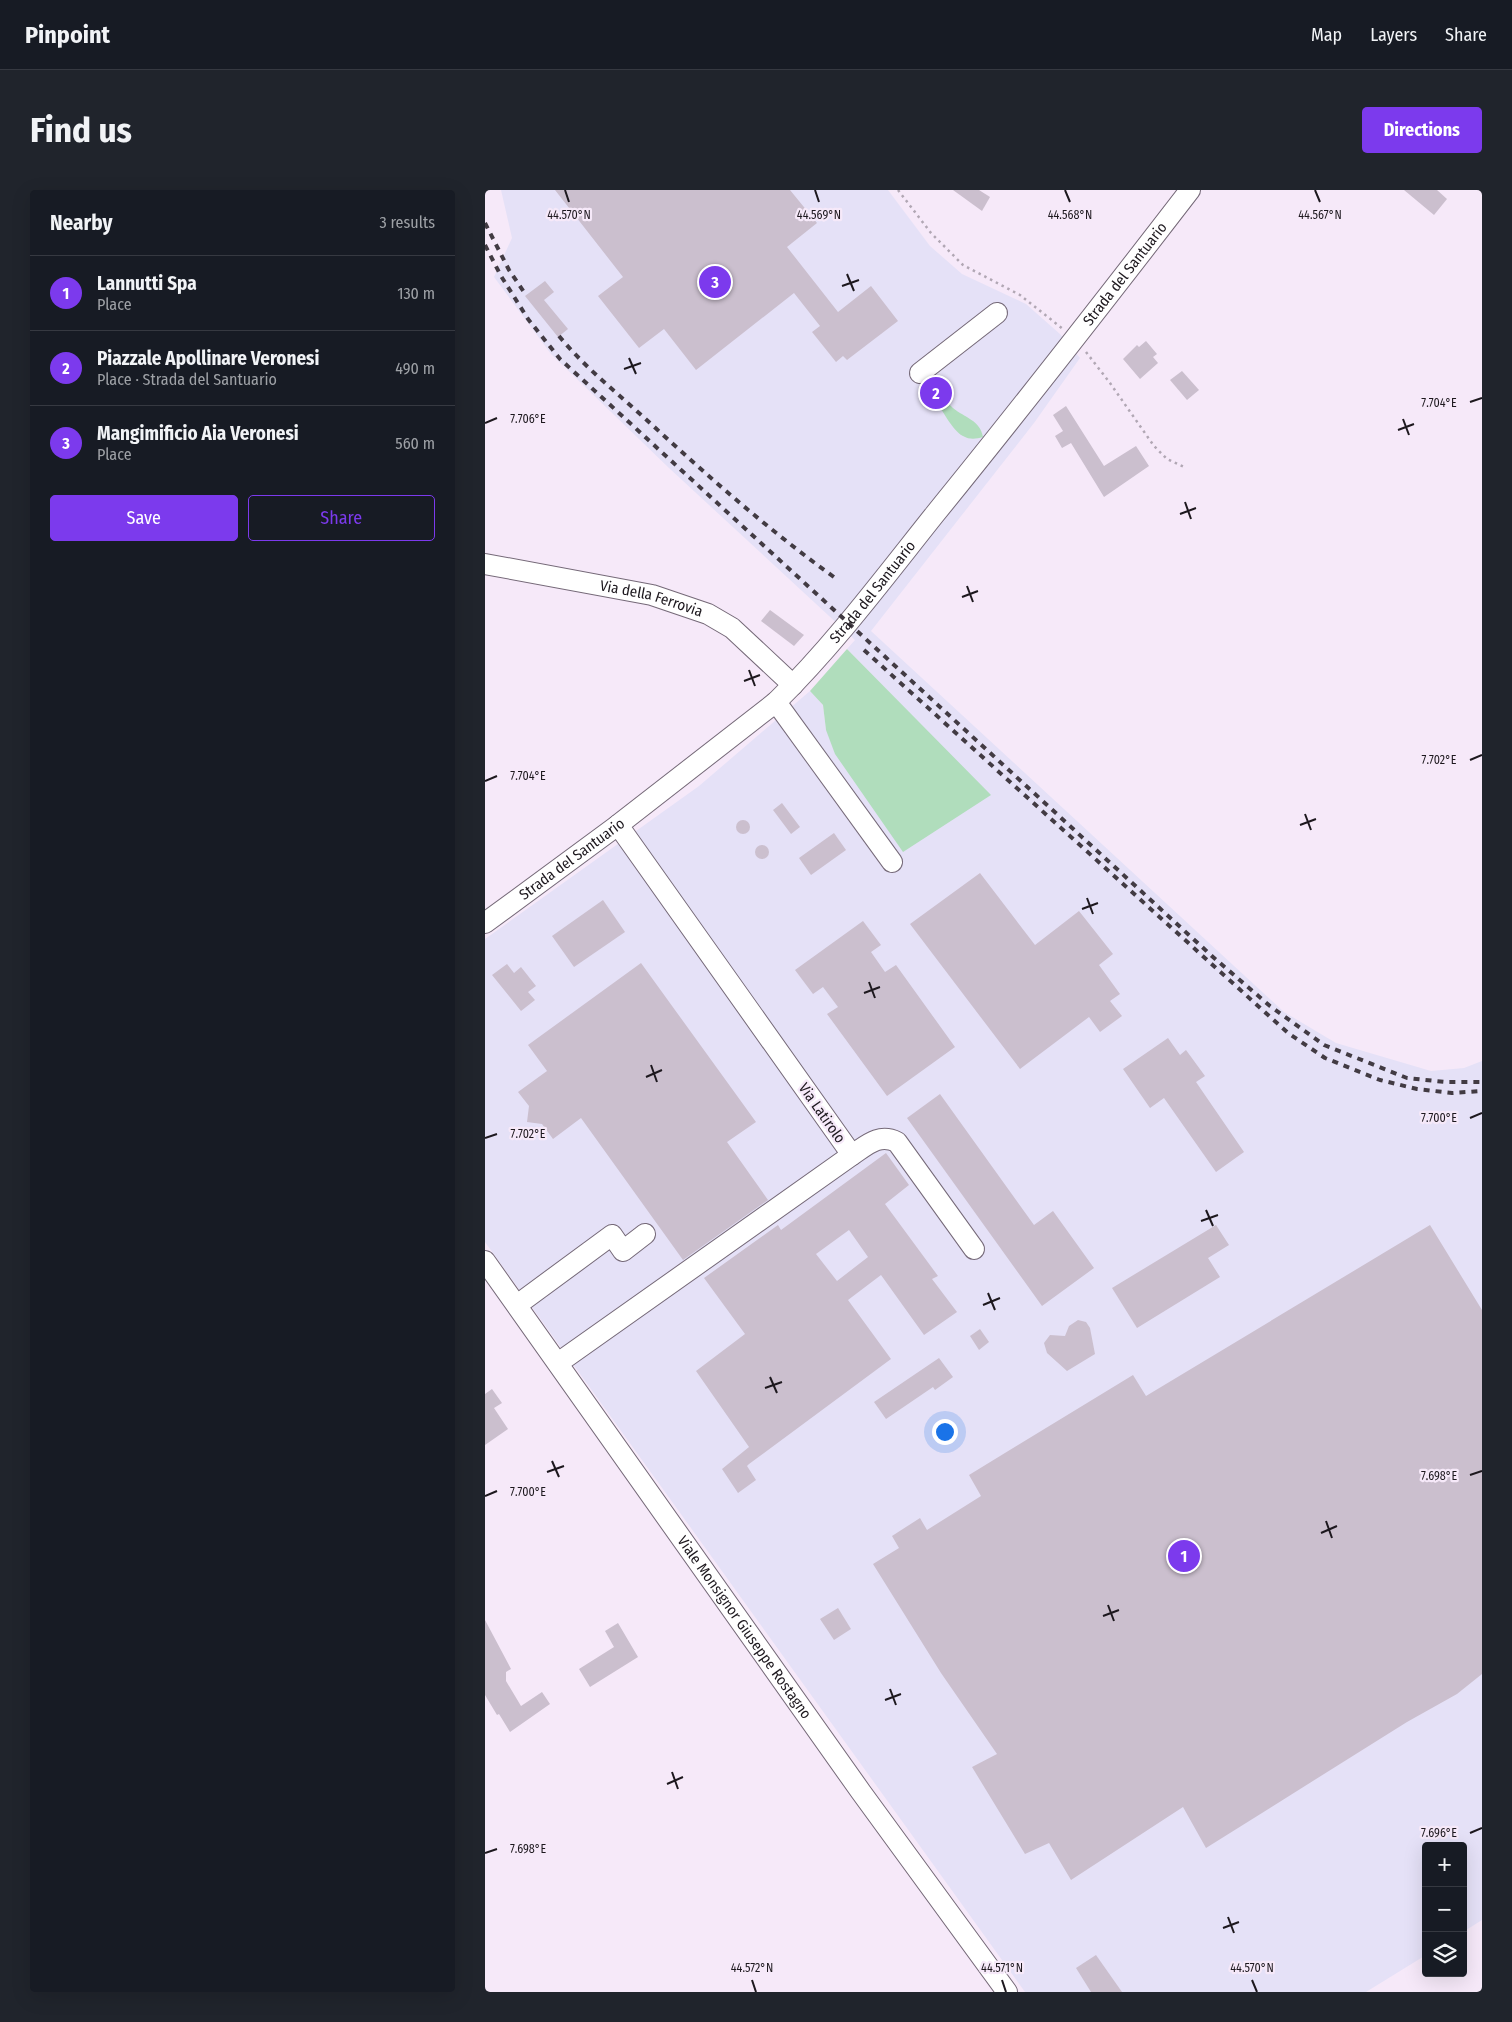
<!DOCTYPE html>
<html lang="en">
<head>
<meta charset="utf-8">
<style>
	body { margin:0; font-family:"Fira Sans Condensed",sans-serif; background:#20242c; color:#f1f3f6 }
	.controls { position:absolute; right:15px; bottom:15px; display:grid; overflow:hidden; border-radius:5px; box-shadow:0 5px 20px #0002 }
	.controls button { width:45px; height:45px; display:grid; place-items:center; padding:0; border:0; border-bottom:1px solid #363941; background:#171b24; color:#f1f3f6; font:25px sans-serif }
	.you { position:absolute; left:459px; top:1241px; width:18px; height:18px; margin:-12px; border:4px solid #fff; border-radius:50%; background:#1a73e8; box-shadow:0 0 0 8px #1a73e833 }
	.badge { display:grid; place-items:center; width:32px; height:32px; border-radius:50%; background:#7c3aed; color:#fff; font-size:16px; font-weight:700 }
	.pin { position:absolute; translate:-50% -50%; border:2px solid #fff; box-shadow:0 1px 5px #0006 }
	.list { margin:0; padding:0; list-style:none }
	h2 { display:flex; justify-content:space-between; align-items:center; height:65px; margin:0; padding:0 20px; font-size:21px }
	h2 small { font-size:16px; font-weight:400; color:#9ea1a6 }
	.list li { display:grid; grid-template-columns:32px 1fr auto; gap:15px; align-items:center; box-sizing:border-box; height:75px; padding:0 20px; border-top:1px solid #363941 }
	.list b { display:block; font-size:19px; white-space:nowrap }
	.list p { margin:0; font-size:16px; white-space:nowrap; color:#9ea1a6 }
	.list em { font-size:16px; font-style:normal; color:#9ea1a6 }
	.actions { display:flex; gap:10px; padding:15px 20px }
	.actions a { flex:1; padding:11px 0; border:1px solid #7c3aed; border-radius:5px; text-align:center; font-size:18px; color:#7c3aed }
	.actions .main { background:#7c3aed; color:#fff }
	.icon { flex:none; width:28px; height:28px; fill:none; stroke:currentColor; stroke-width:2; stroke-linecap:round; stroke-linejoin:round }
	.map { position:relative; flex:none; width:997px; height:1802px; overflow:hidden; border-radius:5px }
	header { display:flex; align-items:center; gap:30px; box-sizing:border-box; height:70px; padding:0 25px; background:#171b24; border-bottom:1px solid #363941 }
	header strong { font-size:24px }
	nav { display:flex; gap:28px; margin-inline-start:auto; font-size:18px }
	.intro { display:flex; align-items:center; justify-content:space-between; box-sizing:border-box; height:120px; padding:0 30px }
	h1 { margin:0; font-size:35px }
	.button { padding:12px 22px; border-radius:5px; background:#7c3aed; color:#fff; font-size:18px; font-weight:700 }
	main { display:flex; gap:30px; padding:0 30px }
	aside { flex:1; background:#171b24; border-radius:5px; box-shadow:0 5px 20px #0002 }
	.map>svg:first-child { display:block }
</style>
</head>
<body>
<header>
<strong>Pinpoint</strong>
<nav><a>Map</a><a>Layers</a><a>Share</a></nav>
</header>
<div class="intro"><h1>Find us</h1><a class="button">Directions</a></div>
<main>
<aside>
<h2>Nearby<small>3 results</small></h2>
<ul class="list">
<li><span class="badge">1</span><div><b>Lannutti Spa</b><p>Place</p></div><em>130 m</em></li>
<li><span class="badge">2</span><div><b>Piazzale Apollinare Veronesi</b><p>Place · Strada del Santuario</p></div><em>490 m</em></li>
<li><span class="badge">3</span><div><b>Mangimificio Aia Veronesi</b><p>Place</p></div><em>560 m</em></li>
</ul>
<div class="actions"><a class="main">Save</a><a>Share</a></div>
</aside>
<div class="map">
<svg width="997" height="1802" viewBox="0 0 997 1802">
	<rect width="100%" height="100%" fill="#f6e9f9"/>
	<path fill="#e5e1f7" d="M16 0H403L445 56 477 84 541 114 575 144 595 168 549 233 386 441 799 822 851 853 946 881 979 878 997 871V1730L978 1742V1656H941V1765L881 1802H540L0 1052V749L214 596 325 501 338 515 341 540 505 605 362 459 370 450 184 278 66 164 9 87 27 48Z"/>
	<g fill="#b0ddbc">
		<path d="M449 196C455 203 461 212 468 218 480 228 495 230 498 247 491 249 485 250 478 246 466 240 453 212 445 200Z"/>
		<path d="M362 459 506 605 418 662 350 564 341 540 338 515 325 501Z"/>
	</g>
	<g fill="#cbbfce" fill-rule="evenodd">
		<path d="M70 0H305L332 33 302 57 353 122 386 96 413 131 362 170 358 166 351 172 327 142 335 136 309 103 211 180 179 139 154 158 113 106 138 87Z"/>
		<path d="M468 0H494L505 7 497 21Z"/>
		<path d="M919 0H952L962 9 949 25Z"/>
		<path d="M60 91 69 102 59 110 83 139 73 147 40 106Z"/>
		<path d="M661 151 672 164 668 167 673 173 655 189 638 169 652 155 654 157Z"/>
		<path d="M697 181 714 200 702 210 685 190Z"/>
		<path d="M581 216 619 276 651 256 664 276 619 307 586 253 577 258 570 246 578 241 568 225Z"/>
		<path d="M285 420 319 445 309 456 276 431Z"/>
		<path d="M297 613 315 637 306 644 288 620Z"/>
		<circle cx="258" cy="637" r="7"/>
		<path d="M349 643 361 660 326 685 314 668Z"/>
		<circle cx="277" cy="662" r="7"/>
		<path d="M495 683 550 755 594 721 628 764 614 775 635 804 625 811 637 826 615 842 604 827 535 879 425 734Z"/>
		<path d="M118 710 140 742 89 777 67 746Z"/>
		<path d="M378 731 396 755 386 762 400 782 411 775 470 857 402 906 342 824 353 817 338 797 328 804 310 780Z"/>
		<path d="M156 773 271 932 242 952 283 1010 198 1070 96 928 68 949 57 934 42 932 44 916 33 902 62 881 43 855Z"/>
		<path d="M22 774 29 783 36 777 51 796 43 802 50 810 36 821 7 785Z"/>
		<path d="M683 848 695 865 701 860 720 886 711 892 759 962 731 982 679 908 665 918 638 879Z"/>
		<path d="M455 904 549 1035 568 1021 609 1078 557 1116 422 928Z"/>
		<path d="M401 963 424 995 400 1014 453 1086 447 1089 472 1122 439 1145 396 1085 363 1110 406 1169 264 1274 262 1276 271 1290 253 1303 237 1279 264 1257 211 1181 260 1144 219 1088 293 1035 296 1040ZM364 1040 383 1067 352 1091 331 1064Z"/>
		<path d="M731 1035 744 1055 723 1068 735 1087 652 1138 627 1098Z"/>
		<path d="M945 1035 997 1120V1484L972 1504 922 1532 721 1658 698 1617 586 1690 564 1653 540 1664 487 1577 512 1564 456 1483 388 1374 414 1358 407 1346 435 1328 442 1340 496 1306 484 1285 648 1185 661 1206Z"/>
		<path d="M593 1130 601 1132 605 1138 610 1164 582 1181 562 1163 559 1153 565 1145 580 1146 584 1136Z"/>
		<path d="M495 1139 504 1152 494 1160 485 1146Z"/>
		<path d="M454 1168 468 1187 450 1200 448 1197 401 1229 389 1212Z"/>
		<path d="M7 1199 17 1213 9 1218 23 1239 0 1255V1204Z"/>
		<path d="M353 1418 366 1439 349 1450 335 1429Z"/>
		<path d="M0 1430 26 1479 21 1482V1491L36 1516 57 1502 65 1514 25 1542 14 1524 12 1525 0 1505Z"/>
		<path d="M133 1433 153 1467 105 1497 94 1479 129 1457 120 1441Z"/>
		<path d="M611 1765 637 1802H606L591 1778Z"/>
	</g>
	<g fill="none" stroke-linecap="round" stroke-linejoin="round">
		<defs>
			<g id="minor">
				<path d="M435 183 512 123"/>
				<path id="s1" d="M0 374 167 405 223 424 247 438 308 495"/>
				<path d="M291 512 407 672"/>
				<path id="s2" d="M0 733 133 635 291 512C349 455 399 388 450 324 537 217 621 109 705 0"/>
				<path d="M367 965C382 955 394 943 412 952L489 1059"/>
				<path id="s3" d="M0 1071 376 1602 522 1802"/>
				<path d="M32 1115 127 1045 138 1061 160 1044"/>
				<path d="M73 1173 367 965 133 635"/>
			</g>
		</defs>
		<use href="#minor" stroke="#756978" stroke-width="22"/>
		<g stroke="#b1a7b4" stroke-width="2.5" stroke-dasharray="2.5 4" stroke-linecap="butt">
			<path d="M413 0 446 43 478 75 535 105 578 139"/>
			<path d="M601 162 625 193 669 256 682 269 699 277"/>
		</g>
		<use href="#minor" stroke="#fff" stroke-width="20"/>
		<g stroke="#423b43" stroke-width="4" stroke-dasharray="6 6" stroke-linecap="butt">
			<path d="M0 33 24 80 41 105"/>
			<path d="M0 55 16 86 43 129 75 169 728 767 785 816 839 855 922 888 960 892H997"/>
			<path d="M74 146C101 179 135 205 165 233 226 289 286 342 353 390"/>
			<path d="M379 460 803 843 840 868 895 890 932 899 967 903 997 901"/>
		</g>
	</g>
	<path fill="none" stroke="#1d181e" stroke-width="2" d="M80 0 84 12M330 0 334 12M580 0 585 12M830 0 835 12M362 84 369 101M357 96 374 90M144 168 151 184M139 179 156 173M985 212 997 208M918 229 924 245M0 233 12 228M913 240 929 234M700 312 706 329M695 324 711 318M482 396 488 412M477 407 493 401M264 480 270 496M259 491 275 485M985 570 997 565M0 591 12 586M820 624 826 640M815 635 831 629M602 708 608 724M597 719 613 713M384 792 390 808M379 803 395 797M166 875 172 892M161 887 177 880M985 928 997 923M0 948 12 944M721 1020 728 1036M716 1031 733 1025M503 1103 510 1120M498 1115 515 1108M285 1187 292 1203M280 1198 297 1192M67 1271 74 1287M62 1282 79 1276M985 1285 997 1281M0 1306 12 1301M841 1331 847 1348M836 1343 852 1336M623 1415 629 1431M618 1426 634 1420M405 1499 411 1515M400 1510 416 1504M187 1582 193 1599M182 1594 198 1587M985 1643 997 1638M0 1663 12 1659M743 1727 749 1743M738 1738 754 1732M267 1790 271 1802M517 1790 521 1802M767 1790 772 1802"/>
	<g text-anchor="middle" dominant-baseline="central" stroke-width="4.5" stroke-linejoin="round" paint-order="stroke">
		<g font-size="15" fill="#1d181e" stroke="#f6e9f9">
			<text stroke="none"><textPath href="#s2" startOffset="918">Strada del Santuario</textPath></text>
			<text stroke="none"><textPath href="#s2" startOffset="512">Strada del Santuario</textPath></text>
			<text stroke="none"><textPath href="#s1" startOffset="170">Via della Ferrovia</textPath></text>
			<text stroke="none"><textPath href="#s2" startOffset="108">Strada del Santuario</textPath></text>
			<text transform="translate(337 923) rotate(55)">Via Latirolo</text>
			<text stroke="none"><textPath href="#s3" startOffset="449">Viale Monsignor Giuseppe Rostagno</textPath></text>
		</g>
	</g>
	<g font-size="12" text-anchor="middle" fill="#1d181e" stroke="#f6e9f9" stroke-width="4.5" stroke-linejoin="round" paint-order="stroke">
		<text x="84" y="29">44.570°N</text>
		<text x="334" y="29">44.569°N</text>
		<text x="585" y="29">44.568°N</text>
		<text x="835" y="29">44.567°N</text>
		<text x="954" y="217">7.704°E</text>
		<text x="43" y="233">7.706°E</text>
		<text x="954" y="574">7.702°E</text>
		<text x="43" y="590">7.704°E</text>
		<text x="954" y="932">7.700°E</text>
		<text x="43" y="948">7.702°E</text>
		<text x="954" y="1290">7.698°E</text>
		<text x="43" y="1306">7.700°E</text>
		<text x="954" y="1647">7.696°E</text>
		<text x="43" y="1663">7.698°E</text>
		<text x="267" y="1782">44.572°N</text>
		<text x="517" y="1782">44.571°N</text>
		<text x="767" y="1782">44.570°N</text>
	</g>
</svg>
<div class="controls">
<button>+</button>
<button>−</button>
<button><svg class="icon" aria-label="layers" viewBox="0 0 24 24"><path d="M12 4l9 5-9 5-9-5zM3 14l9 5 9-5"/></svg></button>
</div>
<div class="you"></div>
<div class="pin badge" style="left:699px;top:1366px">1</div>
<div class="pin badge" style="left:451px;top:203px">2</div>
<div class="pin badge" style="left:230px;top:92px">3</div>
</div>
</main>
</body>
</html>
